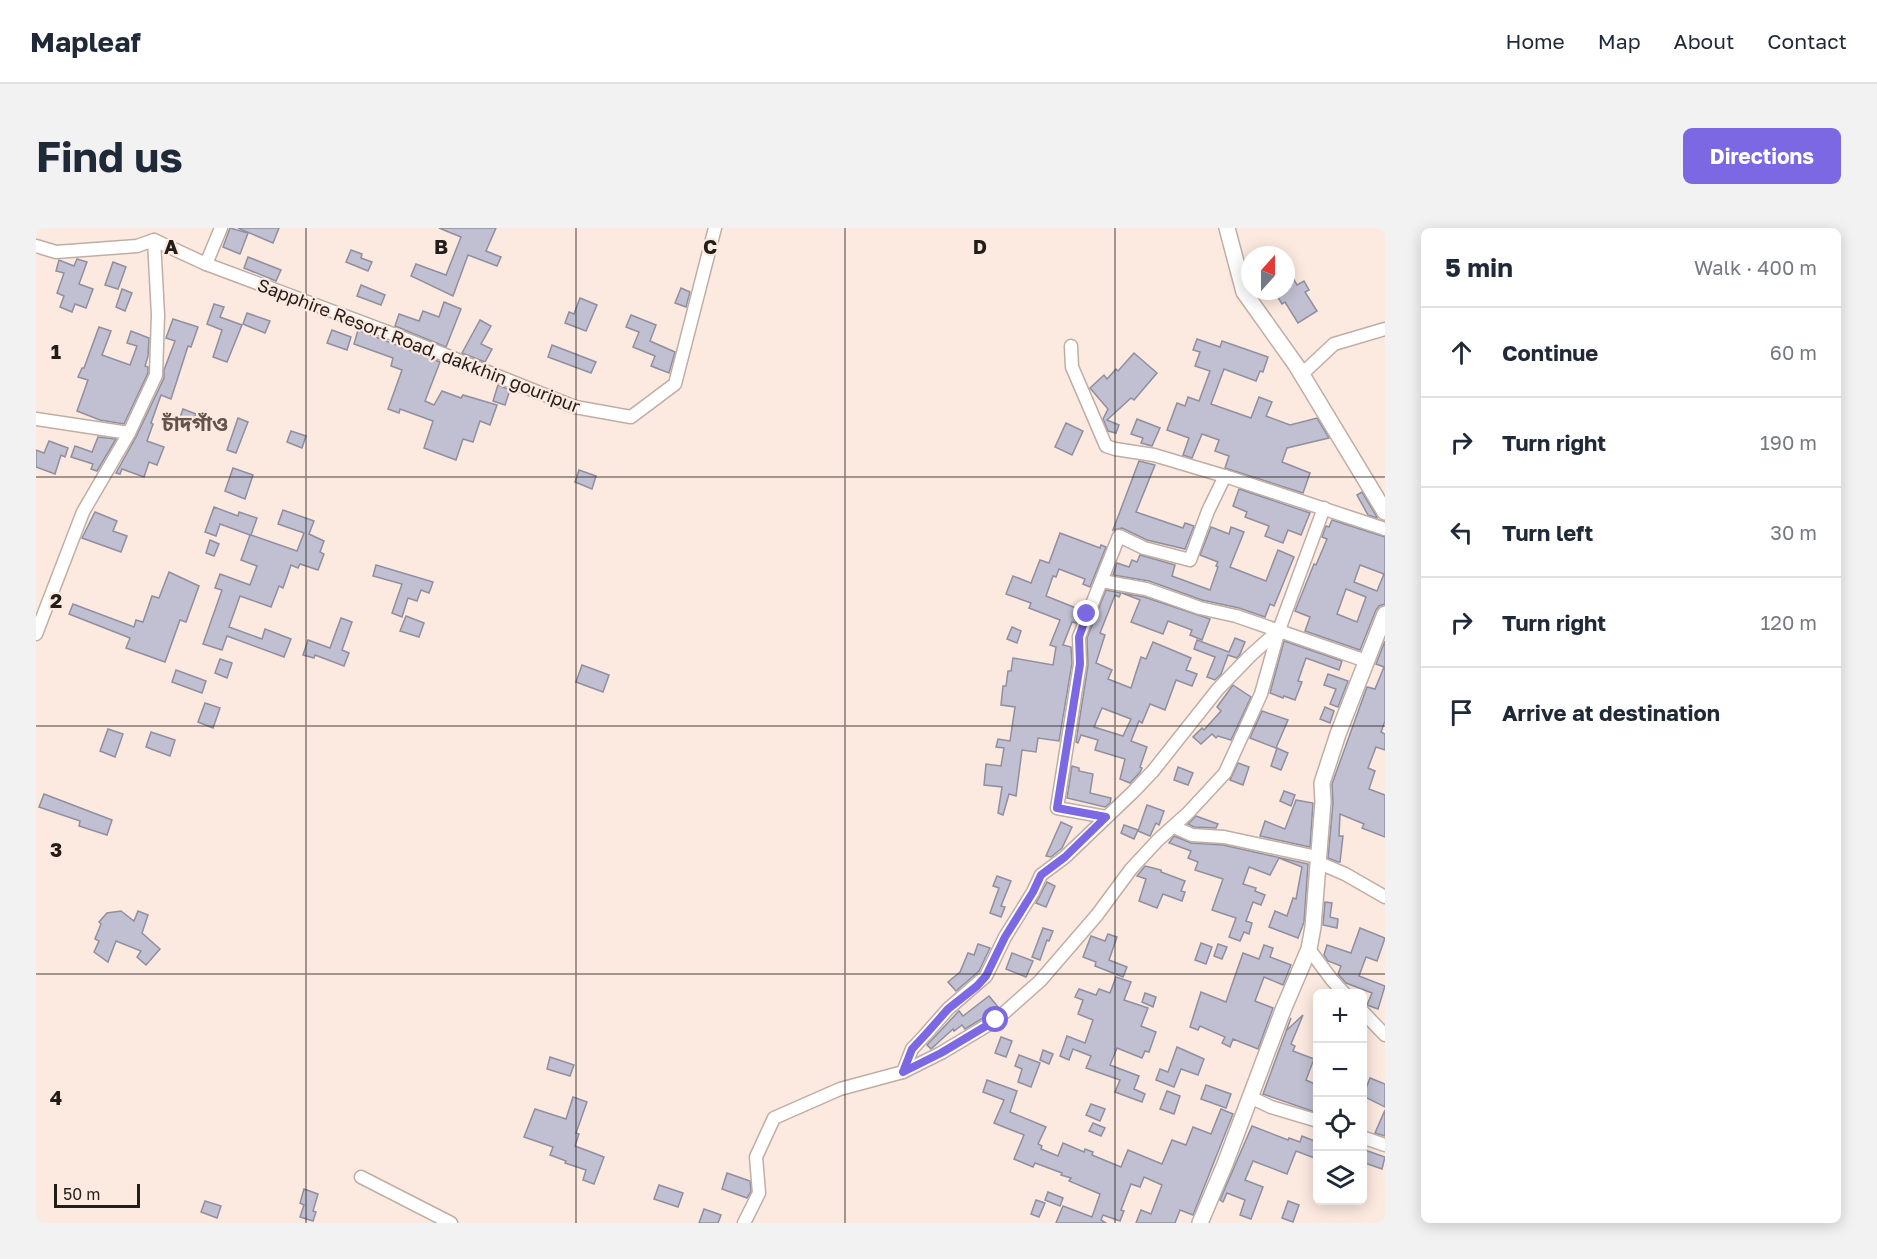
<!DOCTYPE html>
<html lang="en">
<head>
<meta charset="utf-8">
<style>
	body { margin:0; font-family:"Golos Text","Noto Sans Bengali",sans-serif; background:#f2f2f3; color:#1f2937 }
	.controls { position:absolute; right:18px; bottom:18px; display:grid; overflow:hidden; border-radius:9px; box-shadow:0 3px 15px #0003 }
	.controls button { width:54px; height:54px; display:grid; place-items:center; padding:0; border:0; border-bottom:2px solid #e0e1e3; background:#fff; color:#1f2937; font:30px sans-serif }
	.compass { position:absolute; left:1205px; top:18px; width:54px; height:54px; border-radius:50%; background:#fff; box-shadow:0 3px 15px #0003; rotate:21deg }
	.scale { position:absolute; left:18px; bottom:15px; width:86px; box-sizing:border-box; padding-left:6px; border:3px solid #231d19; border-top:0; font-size:16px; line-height:21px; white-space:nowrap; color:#231d19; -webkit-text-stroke:4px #fce9df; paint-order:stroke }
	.stop { position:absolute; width:18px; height:18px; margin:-14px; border:4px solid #7c68e3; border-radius:50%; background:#fff }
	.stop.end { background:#7c68e3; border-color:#fff; box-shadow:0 2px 6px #0008 }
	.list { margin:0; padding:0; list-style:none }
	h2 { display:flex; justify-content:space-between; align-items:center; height:78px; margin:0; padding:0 24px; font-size:26px }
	h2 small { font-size:20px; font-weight:400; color:#747a83 }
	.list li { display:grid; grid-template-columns:39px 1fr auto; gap:18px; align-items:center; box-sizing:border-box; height:90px; padding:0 24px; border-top:2px solid #e0e1e3 }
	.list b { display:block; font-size:22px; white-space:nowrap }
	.list em { font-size:20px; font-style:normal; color:#747a83 }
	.icon { flex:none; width:33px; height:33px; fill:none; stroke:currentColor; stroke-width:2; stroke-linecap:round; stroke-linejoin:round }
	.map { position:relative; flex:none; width:1349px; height:995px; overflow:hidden; border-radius:9px }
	header { display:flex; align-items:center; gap:36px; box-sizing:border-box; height:84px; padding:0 30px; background:#fff; border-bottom:2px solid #e0e1e3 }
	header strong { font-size:28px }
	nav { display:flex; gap:33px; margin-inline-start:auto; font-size:21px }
	.intro { display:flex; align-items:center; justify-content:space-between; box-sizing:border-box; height:144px; padding:0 36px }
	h1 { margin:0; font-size:42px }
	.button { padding:15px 27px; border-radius:9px; background:#7c68e3; color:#fff; font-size:21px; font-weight:700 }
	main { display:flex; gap:36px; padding:0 36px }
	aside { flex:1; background:#fff; border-radius:9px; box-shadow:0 3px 15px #0003 }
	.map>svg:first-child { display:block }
</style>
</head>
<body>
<header>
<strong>Mapleaf</strong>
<nav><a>Home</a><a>Map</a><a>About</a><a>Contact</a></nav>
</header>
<div class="intro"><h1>Find us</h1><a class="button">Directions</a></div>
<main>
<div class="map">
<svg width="1349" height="995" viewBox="0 0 1349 995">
	<rect width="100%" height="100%" fill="#fce9df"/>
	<g fill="#c0c0d2" stroke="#908fa0" stroke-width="1.5" fill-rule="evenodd">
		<path d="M194 0 212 5 204 26 187 19Z"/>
		<path d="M202 0H243L237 15Z"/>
		<path d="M403 0H460L450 23 465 29 461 38 432 27 417 68 375 48 380 36 410 47 425 9Z"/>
		<path d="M315 22 326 26 325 30 336 34 332 43 310 34Z"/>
		<path d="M212 29 245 42 240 53 208 40Z"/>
		<path d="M41 31 51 34 43 56 57 61 50 80 39 76 36 84 24 79 28 68 21 65 28 45 20 43 23 32 38 38Z"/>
		<path d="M77 34 90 39 82 61 69 57Z"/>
		<path d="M1250 38 1261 57 1268 53 1273 62 1269 64 1281 83 1262 95 1249 74 1246 76 1238 63H1250Z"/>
		<path d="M325 57 349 67 345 77 321 68Z"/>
		<path d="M645 60 654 64 650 79 639 75Z"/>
		<path d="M86 61 96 65 89 83 80 79Z"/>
		<path d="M544 70 561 77 550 103 529 95 533 84 538 86Z"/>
		<path d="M408 74 425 81 410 119 359 98 363 86 383 93 387 83 403 89Z"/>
		<path d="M178 76 188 79 184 89 206 97 191 134 177 129 186 102 171 96Z"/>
		<path d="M211 85 234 93 229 105 207 96Z"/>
		<path d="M595 87 620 97 614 113 639 124 633 145 615 138 619 128 597 119 603 104 590 99Z"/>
		<path d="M137 91 162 99 155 119 152 118 135 171 125 167 115 195 117 196 111 213 128 219 121 237 113 234 108 249 86 241 84 246 80 245 100 209 128 150V142L139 113 130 110Z"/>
		<path d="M444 92 455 98 445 116 456 121 449 134 426 125Z"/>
		<path d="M63 99 75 103 66 127 94 137 101 118 91 115 95 103 113 110 112 128 109 138 112 139V145L88 196 64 192 41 183 52 152 42 149 46 140H48Z"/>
		<path d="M296 102 315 109 311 122 291 115Z"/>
		<path d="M322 102 404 134 389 173 398 177 406 163 425 170 427 167 461 177 454 197 444 193 437 214 427 211 420 232 388 220 397 193 364 181 363 185 352 181 366 142 355 138 357 130 318 116Z"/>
		<path d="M1161 111 1184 119 1186 113 1232 129 1227 144 1224 143 1220 153 1188 141 1175 176 1215 190 1223 169 1236 174 1230 188 1254 197 1281 190 1293 210 1251 220 1246 234 1274 245 1267 265 1189 240 1193 228 1179 223 1183 212 1166 206 1156 230 1147 227 1153 210 1131 202 1141 175 1149 178 1152 169 1163 173 1174 143 1159 138 1164 124 1157 122Z"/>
		<path d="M516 117 560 134 555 145 512 129Z"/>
		<path d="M1098 125 1121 145 1098 172 1095 170 1071 192 1083 197 1080 205 1072 203 1067 191 1072 181 1054 160 1068 147 1071 151 1080 141 1082 143Z"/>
		<path d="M462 157 474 162 469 177 457 173Z"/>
		<path d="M147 181 160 186 156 196 143 192Z"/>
		<path d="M202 190 212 194 200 225 191 222Z"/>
		<path d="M1101 191 1124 200 1116 218 1105 215 1107 210 1095 206Z"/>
		<path d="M1030 195 1047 203 1036 227 1019 219Z"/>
		<path d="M255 203 270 208 266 220 251 214Z"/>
		<path d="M62 209 80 211 61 243 55 241 57 236 35 229 39 218 56 224Z"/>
		<path d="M13 213 32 220 29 229 25 227 19 246 0 239V222L8 225Z"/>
		<path d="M1103 233 1119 237 1100 284 1147 300 1149 295 1158 298 1149 321 1111 312 1086 300 1077 302Z"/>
		<path d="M197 240 217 247 209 271 189 263Z"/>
		<path d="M543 242 560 248 556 261 539 254Z"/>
		<path d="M1203 261 1274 285 1265 307 1252 302 1247 315 1229 308 1233 298 1209 289 1211 284 1197 278Z"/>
		<path d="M1326 264 1341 289V290L1332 287 1321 267Z"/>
		<path d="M178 279 202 288 203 284 221 290 215 307 261 323 268 305 242 296 247 282 278 293 273 306 288 313 284 324 288 326 282 342 264 336 262 340 255 337 247 360 243 358 235 379 204 368 193 399 226 411 229 401 255 411 248 429 191 408 186 422 167 416 186 362 179 360 184 346 214 357 221 338 205 332 214 307 184 296 180 308 169 304Z"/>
		<path d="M59 284 81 293 77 303 91 308 85 324 46 310Z"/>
		<path d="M1296 292 1349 309V376L1343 378 1340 382 1324 422 1269 403 1274 389 1259 383 1278 336 1280 337 1291 311 1286 309 1290 298 1293 299ZM1324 337 1348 346 1341 363 1318 354ZM1310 361 1330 369 1321 394 1301 386Z"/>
		<path d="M1175 299 1193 306 1195 299 1208 304 1194 339 1230 353 1242 322 1258 329 1238 378 1234 376 1229 389 1203 380 1166 372 1113 353 1077 347 1081 335 1093 339 1096 332 1101 334 1104 327 1139 337 1136 348 1174 362 1182 339 1180 338 1182 334 1164 327Z"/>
		<path d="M1024 305 1064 320 1065 317 1070 319 1054 359 1047 356 1049 351 1023 341 1020 349 1017 348 1010 368 1045 382 1040 395 1036 394 1027 417 1035 419 1036 435 1023 513 1002 510 1000 524 986 522 980 568 973 566 967 587 962 585 966 559 948 557 950 536 965 538 968 520 960 519 962 511 974 513 979 479 965 477 967 458H970L972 443H975L977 430 1017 437 1020 419 1014 417 1024 392 993 380 995 375 970 366 977 348 995 355 1004 332 1013 335Z"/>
		<path d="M174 312 183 316 178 328 170 325Z"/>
		<path d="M340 337 397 354 393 365 385 362 381 373 372 370 366 389 356 385 366 356 337 348Z"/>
		<path d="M133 344 163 358 150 394 144 392 129 434 90 420 94 410 33 386 37 376 98 399 100 392 107 394 116 368 123 370Z"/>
		<path d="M1070 362 1085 365 1083 369 1079 367 1064 405 1069 407 1060 435 1076 442 1072 451 1095 460 1105 429 1110 431 1117 414 1155 430 1150 442 1161 446 1156 458 1140 452 1129 482 1114 476 1106 495 1103 493 1095 513 1111 519 1104 539 1106 540 1104 544 1094 555 1084 551 1089 531 1059 522 1062 512 1045 507 1042 515 1040 514 1052 437 1051 410ZM1066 480 1095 491 1087 508 1058 499Z"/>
		<path d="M1086 365 1108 369 1174 391 1166 412 1154 407 1156 402 1132 393 1127 406 1095 394 1104 372Z"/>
		<path d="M370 388 388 395 383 409 364 403Z"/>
		<path d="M305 390 316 394 306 422 313 425 308 438 279 427 278 430 267 427 272 412 294 420Z"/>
		<path d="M976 399 985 403 981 415 971 411Z"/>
		<path d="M1199 410 1209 414 1204 426 1201 430 1192 427 1185 446 1179 452 1171 449 1179 429 1158 421 1161 412 1193 424Z"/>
		<path d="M1248 413 1306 433 1303 442 1270 430 1262 453 1266 454 1259 472 1248 468 1247 470 1234 465Z"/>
		<path d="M1349 413V493L1345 504 1349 506V522L1340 519 1332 540 1339 543 1333 561 1349 567V609L1326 600 1328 596 1304 586 1303 608H1307L1304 634H1302L1292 630 1297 575 1296 556 1331 459 1339 461 1348 439 1340 436Z"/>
		<path d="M184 431 196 435 191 450 179 445Z"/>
		<path d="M546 437 573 447 567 464 540 454Z"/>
		<path d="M140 442 170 453 166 465 136 454Z"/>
		<path d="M1292 446 1312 453 1302 479 1294 476 1300 461 1288 457Z"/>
		<path d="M1197 457 1215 469 1195 512 1182 508 1180 510 1176 506 1165 516 1157 509 1166 500 1168 502 1185 483 1181 479Z"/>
		<path d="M169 475 184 480 177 500 162 494Z"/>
		<path d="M1289 479 1298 483 1294 495 1284 491Z"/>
		<path d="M1226 483 1252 492 1240 520 1214 510Z"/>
		<path d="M72 501 87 506 79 529 64 523Z"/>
		<path d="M115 504 139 512 134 528 110 519Z"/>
		<path d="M1241 520 1252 525 1245 542 1235 538Z"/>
		<path d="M1202 535 1213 539 1207 557 1194 552Z"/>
		<path d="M1036 538 1043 540V543L1057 546 1054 565 1075 570 1074 575 1069 579 1031 570Z"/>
		<path d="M1142 539 1157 545 1152 557 1138 552Z"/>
		<path d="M1248 563 1259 567 1255 578 1244 573Z"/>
		<path d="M8 566 76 592 71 607 43 598 44 593 3 579Z"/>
		<path d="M1260 572 1277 575 1274 619 1224 608 1229 593 1249 601Z"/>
		<path d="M1111 577 1128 583 1123 597 1120 595 1114 608 1102 603Z"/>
		<path d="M1160 588 1182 596 1180 600 1158 599 1152 596Z"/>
		<path d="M1025 594 1036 599 1026 620 1015 629 1010 628Z"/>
		<path d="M1088 597 1102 602 1098 611 1085 605Z"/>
		<path d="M1138 608 1155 615 1187 617 1272 636 1268 694 1262 710 1233 699 1239 683 1251 688 1257 670 1260 671 1266 639 1243 630 1234 647 1213 639 1207 656 1220 660 1219 663 1229 667 1225 677 1217 674 1210 693 1216 695 1213 706 1208 704 1204 713 1193 709 1200 690 1176 682 1187 651 1159 642 1162 634 1152 630 1155 623 1133 615Z"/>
		<path d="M1109 638 1125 642V644L1149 653 1145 663 1149 664 1146 673 1127 666 1121 680 1103 673 1110 651 1101 648Z"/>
		<path d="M961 648 975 653 965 678 969 679 965 689 954 685 963 660 957 658Z"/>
		<path d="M1011 654 1019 658 1010 679 1000 675Z"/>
		<path d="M1289 674 1296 675 1294 689 1302 691 1301 700 1287 697Z"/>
		<path d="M85 683 98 693 102 683 112 687 106 705 124 721 110 737 101 729 105 723 80 713 72 734 58 724 63 713 59 711 65 696 63 694 71 685Z"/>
		<path d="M1007 700 1017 703 1013 713 1011 712 1004 732 996 729Z"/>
		<path d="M1324 700 1349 710 1341 733 1330 729 1323 748 1349 758 1342 781 1331 777 1336 765 1310 755 1302 746 1305 738 1292 733 1288 727 1291 717 1315 725Z"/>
		<path d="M1072 706 1081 709 1073 732 1091 739 1087 749 1059 738 1060 734 1047 729 1055 708 1069 713Z"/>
		<path d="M1165 715 1176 719 1170 736 1159 732Z"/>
		<path d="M942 716 954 720 943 743 920 763 912 754 924 744 932 725 938 727Z"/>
		<path d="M1182 716 1191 719 1186 731 1178 728Z"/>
		<path d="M1228 717 1237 720 1234 729 1255 737 1247 757 1228 749 1219 773 1237 780 1222 821 1197 811 1194 819 1186 815 1189 809 1164 798 1162 802 1154 799 1165 764 1190 774 1207 725 1223 731Z"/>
		<path d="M976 725 997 733 990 749 970 741Z"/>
		<path d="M1080 749 1095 754 1088 772 1112 780 1105 798 1120 804 1113 824 1109 823 1106 830 1081 820 1074 837 1103 848 1098 861 1109 866 1106 874 1079 864 1084 852 1050 840 1055 828 1037 821 1033 832 1024 828 1031 808 1049 815 1057 792 1042 786 1047 772 1039 769 1043 761 1060 767 1063 761 1074 765Z"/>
		<path d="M1109 765 1120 769 1117 779 1106 774Z"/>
		<path d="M953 768 962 779 955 785 929 801 926 797 918 803 917 801 895 821 891 817 923 783 927 788Z"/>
		<path d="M1267 787 1255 816 1259 818 1257 823 1278 831 1270 852 1281 857V878L1279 884 1227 866 1255 790 1250 803Z"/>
		<path d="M965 809 976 813 970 829 959 825Z"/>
		<path d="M1141 819 1168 831 1162 847 1145 841 1138 859 1120 852 1124 841 1132 844Z"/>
		<path d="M1007 822 1017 826 1013 836 1004 832Z"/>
		<path d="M983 827 1004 835 995 859 982 854 986 841 979 838Z"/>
		<path d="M514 829 538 837 534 848 511 841Z"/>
		<path d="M1334 850 1349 856V879L1327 868Z"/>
		<path d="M951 852 981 863 974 884 1010 899 1002 916 1006 918 1005 921 1022 928 1027 915 1048 924 1049 921 1057 924 1056 927 1085 939 1092 922 1126 936 1136 912 1150 917 1157 899 1175 906 1185 881 1197 886 1157 987 1144 982 1139 995H1100L1105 982 1115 986 1126 957 1108 949 1104 959 1095 956 1085 982 1088 983 1084 993 1067 987 1065 992 1070 995H1020L1027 978 1056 989 1064 966 1033 953 1035 950 1025 947 1026 945 999 935 997 939 978 931 988 907 958 895 968 872 947 864Z"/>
		<path d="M1170 857 1195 866 1190 880 1165 871Z"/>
		<path d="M1131 863 1144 868 1138 886 1124 881Z"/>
		<path d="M537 869 551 874 540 905 543 906 539 918 568 929 558 956 547 952 550 942 529 935 530 933 514 927 517 919 488 909 499 881 530 891Z"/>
		<path d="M1055 876 1069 881 1064 893 1050 887Z"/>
		<path d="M1349 882V908L1339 905Z"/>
		<path d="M1057 895 1069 900 1065 908 1053 903Z"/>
		<path d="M1216 898 1252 912 1253 910 1264 914 1266 908 1281 914V931L1260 923 1251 946 1217 933 1209 952 1227 959 1215 991 1204 987 1209 972 1191 965 1187 974 1184 972Z"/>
		<path d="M1326 921 1349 929 1346 941 1326 934Z"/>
		<path d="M691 945 714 953 715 963 711 970 686 961Z"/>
		<path d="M623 957 647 965 642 979 618 971Z"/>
		<path d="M268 961 282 966 277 983 280 984 277 993 264 989 268 977 264 975Z"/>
		<path d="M1012 964 1027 970 1024 978 1009 972Z"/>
		<path d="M1000 972 1009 975 1003 989 995 986Z"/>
		<path d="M169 973 185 978 181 990 165 984Z"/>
		<path d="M1252 973 1263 977 1257 994 1246 990Z"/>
		<path d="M668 981 685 987 682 995H663Z"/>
	</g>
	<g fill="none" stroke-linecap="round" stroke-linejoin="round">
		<defs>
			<g id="minor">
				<path d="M0 18 20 24 101 18 118 12 170 36 357 106 539 179 595 189 639 156 679 0"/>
				<path d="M170 36 185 0"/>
				<path d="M1035 118 1036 139 1070 218 1079 221 1118 227 1195 250 1349 301"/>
				<path d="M1266 146 1298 116 1349 101"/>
				<path d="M0 191 93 205"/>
				<path d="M1066 353 1110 361 1164 380 1200 388 1330 433"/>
				<path d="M0 406 47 284 93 205 120 147 122 87 118 12"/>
				<path d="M1070 589 1021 580 1044 436 1043 409 1083 308 1108 320 1154 332 1172 283 1189 248"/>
				<path d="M1138 599 1156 607 1188 609 1281 629"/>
				<path d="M1281 634 1309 646 1349 669"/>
				<path d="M1273 721 1296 752 1309 766"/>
				<path d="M1326 783 1349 807"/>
				<path d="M867 844 905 825 960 792 1004 753 1061 687 1095 641 1122 612 1152 585 1189 545 1225 466 1243 402 1288 280"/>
				<path d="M1214 869 1235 879 1282 893"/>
				<path d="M1326 909 1349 917"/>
				<path d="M325 949 415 995"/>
				<path d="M708 995 723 965 720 929 738 890 804 861 867 844 876 821 890 806 912 781 950 748 969 709 997 664 1005 647 1029 629 1097 564 1117 543 1182 461 1214 428 1243 402"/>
			</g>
			<g id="tertiary">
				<path d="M1191 0 1208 64 1260 137 1349 284"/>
				<path d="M1164 995 1189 936 1247 782 1273 721 1277 699 1287 574 1286 555 1302 506 1349 386"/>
			</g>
		</defs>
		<use href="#minor" stroke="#c0aea4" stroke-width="15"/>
		<use href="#tertiary" stroke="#c0aea4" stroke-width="18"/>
		<use href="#minor" stroke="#fff" stroke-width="12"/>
		<use href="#tertiary" stroke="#fff" stroke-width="15"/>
	</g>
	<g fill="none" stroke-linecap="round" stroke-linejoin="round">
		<path stroke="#7c68e3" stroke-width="8" d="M960 792 905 825 867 844 876 821 890 806 912 781 941 758 950 748 969 709 997 664 1005 647 1029 629 1070 589 1021 580 1044 436 1043 409 1051 386"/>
	</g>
	<path fill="none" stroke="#231d19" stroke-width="1.5" stroke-opacity="0.55" d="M270 0V995M540 0V995M809 0V995M1079 0V995M0 249H1349M0 498H1349M0 746H1349"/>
	<g text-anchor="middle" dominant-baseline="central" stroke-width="4.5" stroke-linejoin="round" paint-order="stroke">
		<g font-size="18" fill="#231d19" stroke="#fce9df">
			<text transform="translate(383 117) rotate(21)">Sapphire Resort Road, dakkhin gouripur</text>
		</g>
		<g font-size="21" font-weight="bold" fill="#63544b" stroke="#fce9df">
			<text x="159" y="195">চাঁদগাঁও</text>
		</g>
	</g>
	<g font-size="20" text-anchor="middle" font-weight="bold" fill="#231d19" stroke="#fce9df" stroke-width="4.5" stroke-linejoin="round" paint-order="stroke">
		<text x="135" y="26">A</text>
		<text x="405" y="26">B</text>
		<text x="674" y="26">C</text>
		<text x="944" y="26">D</text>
		<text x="20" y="131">1</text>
		<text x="20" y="380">2</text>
		<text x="20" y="629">3</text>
		<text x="20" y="877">4</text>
	</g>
</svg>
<div class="controls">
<button>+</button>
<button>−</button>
<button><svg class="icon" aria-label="locate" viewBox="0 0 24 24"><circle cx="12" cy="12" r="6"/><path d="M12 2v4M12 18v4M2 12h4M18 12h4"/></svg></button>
<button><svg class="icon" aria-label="layers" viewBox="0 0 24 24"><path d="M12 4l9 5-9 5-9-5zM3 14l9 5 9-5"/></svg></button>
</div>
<svg class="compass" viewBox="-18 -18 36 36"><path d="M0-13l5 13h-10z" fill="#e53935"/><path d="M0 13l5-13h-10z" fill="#747a83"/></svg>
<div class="scale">50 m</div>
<div class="stop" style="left:960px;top:792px"></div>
<div class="stop end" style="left:1051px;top:386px"></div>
</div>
<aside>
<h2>5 min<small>Walk · 400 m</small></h2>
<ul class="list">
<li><svg class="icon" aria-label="ahead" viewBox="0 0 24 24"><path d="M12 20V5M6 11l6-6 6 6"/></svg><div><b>Continue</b></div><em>60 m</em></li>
<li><svg class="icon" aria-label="right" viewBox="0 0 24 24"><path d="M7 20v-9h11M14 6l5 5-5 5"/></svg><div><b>Turn right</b></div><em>190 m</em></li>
<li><svg class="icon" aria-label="left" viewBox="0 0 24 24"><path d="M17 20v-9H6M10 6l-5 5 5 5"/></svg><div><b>Turn left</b></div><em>30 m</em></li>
<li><svg class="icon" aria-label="right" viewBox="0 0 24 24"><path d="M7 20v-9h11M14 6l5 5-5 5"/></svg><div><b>Turn right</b></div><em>120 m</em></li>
<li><svg class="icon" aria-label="arrive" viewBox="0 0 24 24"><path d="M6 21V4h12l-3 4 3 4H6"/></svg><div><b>Arrive at destination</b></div></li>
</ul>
</aside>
</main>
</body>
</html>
